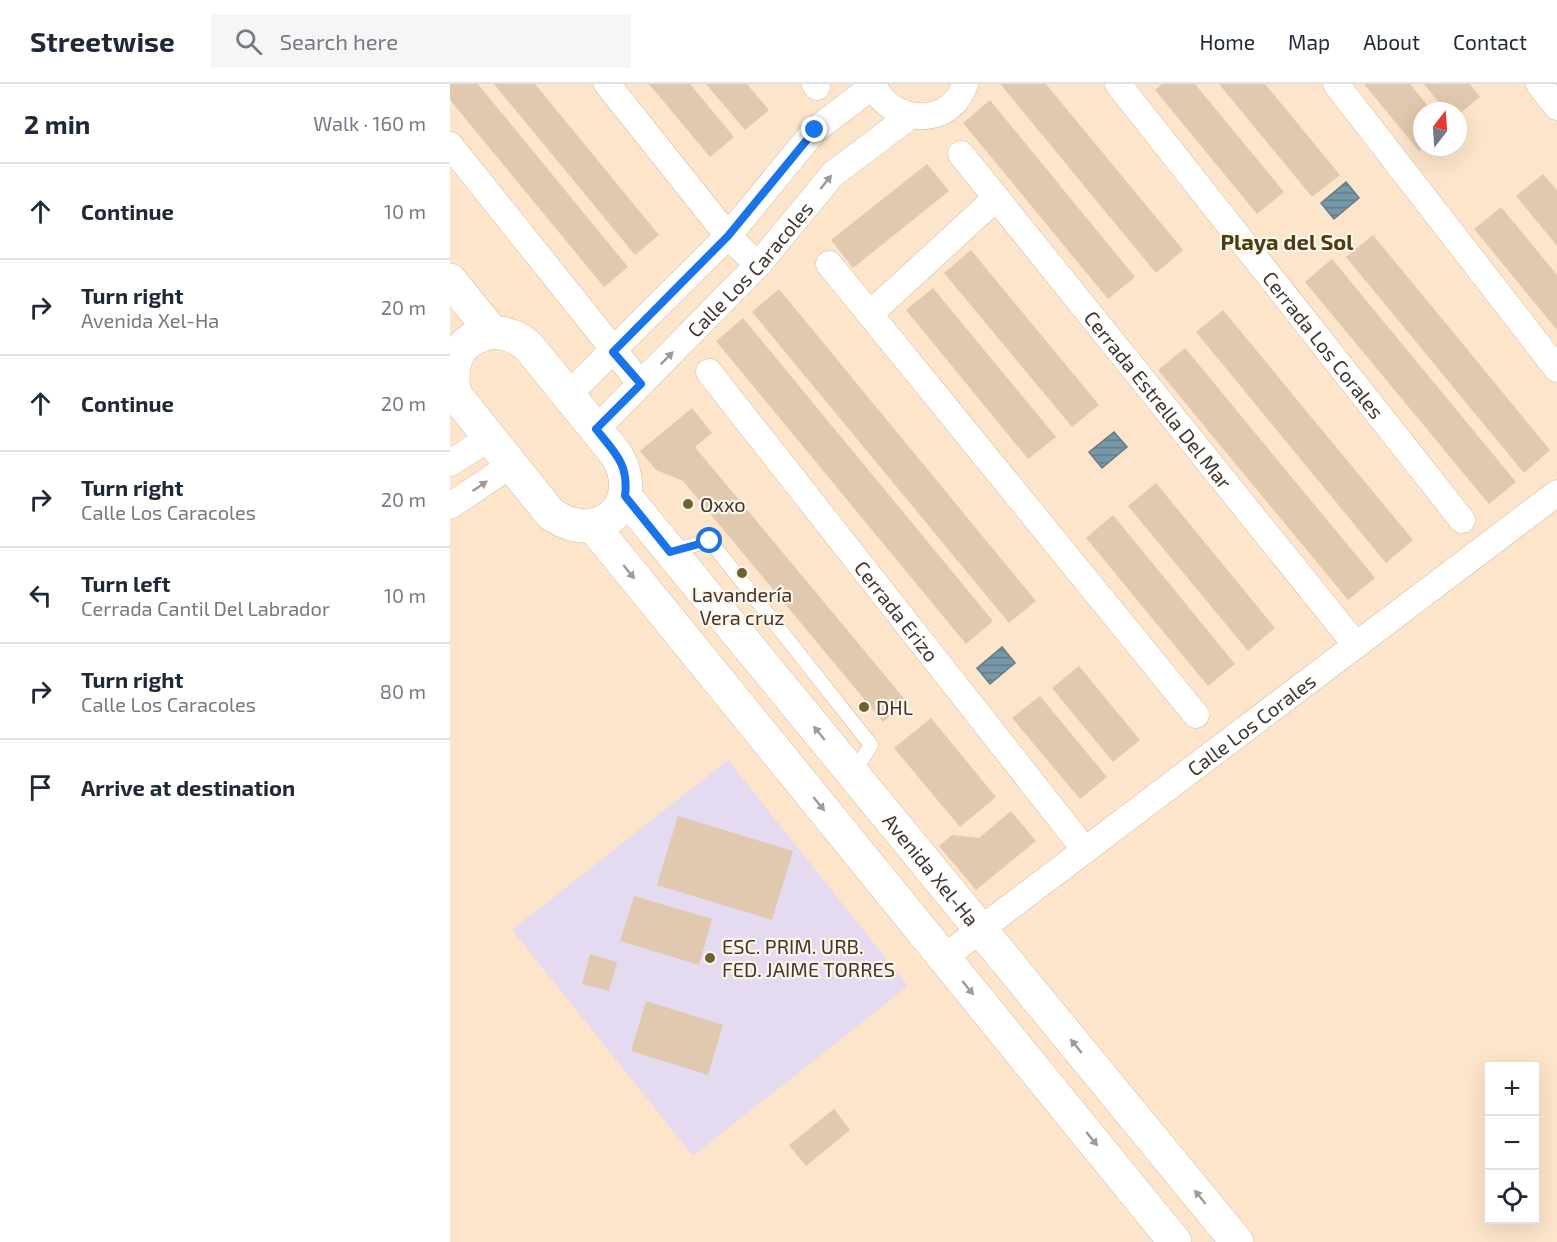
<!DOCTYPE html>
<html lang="en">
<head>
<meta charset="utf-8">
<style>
	body { margin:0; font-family:"Exo 2",sans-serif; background:#f6f6f7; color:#1f2937 }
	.controls { position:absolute; right:18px; bottom:18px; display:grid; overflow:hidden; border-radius:0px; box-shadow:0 6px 24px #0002 }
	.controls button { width:54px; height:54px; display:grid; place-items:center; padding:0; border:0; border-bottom:2px solid #e0e1e3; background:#fff; color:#1f2937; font:30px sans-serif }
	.compass { position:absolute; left:963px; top:18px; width:54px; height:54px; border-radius:50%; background:#fff; box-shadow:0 6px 24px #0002; rotate:17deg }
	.stop { position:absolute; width:18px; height:18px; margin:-14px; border:4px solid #1a73e8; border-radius:50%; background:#fff }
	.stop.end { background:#1a73e8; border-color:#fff; box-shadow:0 2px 6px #0008 }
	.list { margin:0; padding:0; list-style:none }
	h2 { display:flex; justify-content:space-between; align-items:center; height:78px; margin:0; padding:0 24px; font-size:26px }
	h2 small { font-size:20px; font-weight:400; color:#747a83 }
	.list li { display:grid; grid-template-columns:39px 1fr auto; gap:18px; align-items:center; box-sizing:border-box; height:96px; padding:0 24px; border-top:2px solid #e0e1e3 }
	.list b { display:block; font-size:22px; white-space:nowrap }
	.list p { margin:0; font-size:20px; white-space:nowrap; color:#747a83 }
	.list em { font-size:20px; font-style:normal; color:#747a83 }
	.icon { flex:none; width:33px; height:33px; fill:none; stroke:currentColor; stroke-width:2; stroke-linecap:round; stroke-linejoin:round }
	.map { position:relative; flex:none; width:1107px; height:1158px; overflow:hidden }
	header { display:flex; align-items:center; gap:36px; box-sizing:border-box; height:84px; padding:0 30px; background:#fff; border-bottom:2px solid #e0e1e3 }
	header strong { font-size:28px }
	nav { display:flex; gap:33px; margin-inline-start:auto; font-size:21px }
	.search { width:420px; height:54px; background:#f6f6f7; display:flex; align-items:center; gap:15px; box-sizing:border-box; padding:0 21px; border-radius:0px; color:#747a83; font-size:22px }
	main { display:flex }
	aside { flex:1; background:#fff }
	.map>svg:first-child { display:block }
</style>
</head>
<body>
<header>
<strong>Streetwise</strong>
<div class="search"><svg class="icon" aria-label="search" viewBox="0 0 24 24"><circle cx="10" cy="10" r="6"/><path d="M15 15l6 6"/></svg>Search here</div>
<nav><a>Home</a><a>Map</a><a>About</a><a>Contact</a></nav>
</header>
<main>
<aside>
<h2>2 min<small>Walk · 160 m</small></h2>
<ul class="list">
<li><svg class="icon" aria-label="ahead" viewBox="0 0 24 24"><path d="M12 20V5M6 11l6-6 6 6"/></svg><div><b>Continue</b></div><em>10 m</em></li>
<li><svg class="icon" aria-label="right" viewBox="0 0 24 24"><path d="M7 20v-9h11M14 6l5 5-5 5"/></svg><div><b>Turn right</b><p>Avenida Xel-Ha</p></div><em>20 m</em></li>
<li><svg class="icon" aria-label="ahead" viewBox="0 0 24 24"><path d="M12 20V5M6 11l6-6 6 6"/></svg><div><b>Continue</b></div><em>20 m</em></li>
<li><svg class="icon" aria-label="right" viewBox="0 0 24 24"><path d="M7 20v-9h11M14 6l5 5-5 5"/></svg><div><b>Turn right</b><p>Calle Los Caracoles</p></div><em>20 m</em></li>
<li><svg class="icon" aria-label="left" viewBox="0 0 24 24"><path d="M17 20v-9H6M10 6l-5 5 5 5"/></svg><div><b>Turn left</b><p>Cerrada Cantil Del Labrador</p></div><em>10 m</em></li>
<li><svg class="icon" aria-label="right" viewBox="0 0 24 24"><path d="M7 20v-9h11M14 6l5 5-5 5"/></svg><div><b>Turn right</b><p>Calle Los Caracoles</p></div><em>80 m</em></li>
<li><svg class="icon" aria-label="arrive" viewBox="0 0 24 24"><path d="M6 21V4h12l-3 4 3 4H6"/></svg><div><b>Arrive at destination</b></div></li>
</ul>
</aside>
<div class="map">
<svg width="1107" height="1158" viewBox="0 0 1107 1158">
	<defs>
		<pattern id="water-rules" width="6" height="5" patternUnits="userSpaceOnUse" patternTransform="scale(1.5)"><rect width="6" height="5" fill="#7698a9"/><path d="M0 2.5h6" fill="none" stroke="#627d8a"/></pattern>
	</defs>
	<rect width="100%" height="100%" fill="#fde5cb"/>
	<path fill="#e4dbf0" d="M278 676 458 902 243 1072 62 846Z"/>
	<g fill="url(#water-rules)" stroke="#667b84" stroke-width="1.5">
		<path d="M896 98 909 114 884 135 871 119Z"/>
		<path d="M664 348 677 363 652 384 639 368Z"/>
		<path d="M552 563 565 579 540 600 527 584Z"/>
	</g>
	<g fill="#e1c9af">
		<path d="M0 0H28L178 183 154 203 0 16Z"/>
		<path d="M44 0H85L209 151 185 171Z"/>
		<path d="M199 0H240L284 53 260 73Z"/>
		<path d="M256 0H297L319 26 295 46Z"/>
		<path d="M552 0H596L733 166 706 189 551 1Z"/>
		<path d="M712 0H745L834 108 807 130 705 6Z"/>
		<path d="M769 0H815L890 91 862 113Z"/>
		<path d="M914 0H960L982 27H972V64L969 67Z"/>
		<path d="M974 0H1020L1030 13 1008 31V27H996Z"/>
		<path d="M540 16 685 193 658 215 513 39Z"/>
		<path d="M477 80 499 107 403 184 381 156Z"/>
		<path d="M1093 90 1107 106V162L1066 112Z"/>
		<path d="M1051 123 1107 191V246L1024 145Z"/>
		<path d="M923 151 1100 366 1074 389 896 173Z"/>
		<path d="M521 166 649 321 622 343 494 189Z"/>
		<path d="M882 175 1066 398 1039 420 855 198Z"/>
		<path d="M483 204 606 353 578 375 456 226Z"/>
		<path d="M329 205 586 517 559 539 302 228Z"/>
		<path d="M773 226 963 456 936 479 746 248Z"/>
		<path d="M293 234 543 537 516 560 266 257Z"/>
		<path d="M735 264 925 494 898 516 708 286Z"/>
		<path d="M242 324 262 349 245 363 457 618 433 638 233 397 206 386 190 367Z"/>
		<path d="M706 399 825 544 798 567 678 422Z"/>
		<path d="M663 431 785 580 758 602 636 454Z"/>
		<path d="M629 582 690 656 663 678 602 604Z"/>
		<path d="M590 612 657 693 630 715 562 634Z"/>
		<path d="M481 634 546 713 510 743 444 664Z"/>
		<path d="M561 727 586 757 526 806 489 762 502 751 529 754Z"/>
		<path d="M228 732 343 767 322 836 207 801Z"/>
		<path d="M184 812 262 835 249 881 170 857Z"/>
		<path d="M140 870 167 878 159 907 132 900Z"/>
		<path d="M196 917 273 941 258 991 181 967Z"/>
		<path d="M384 1025 400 1046 356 1082 339 1061Z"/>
	</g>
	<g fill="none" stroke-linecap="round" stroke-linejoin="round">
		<defs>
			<path id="lane" d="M221 467 260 457 421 661 403 690"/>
			<g id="street">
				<path d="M157 0 278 152 308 181"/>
				<path d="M365 0 367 3"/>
				<path d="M423 0C440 41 501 45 515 0"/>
				<path id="s1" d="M668 0 1012 436"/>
				<path d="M886 0 1107 285"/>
				<path d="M1089 0 1107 23"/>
				<path d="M0 61 191 300"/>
				<path id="s2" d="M511 70 906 561"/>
				<path d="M379 180 746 631"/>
				<path d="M420 230 546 114"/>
				<path id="s3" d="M259 288 635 766"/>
				<path d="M118 311 278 152 365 46 423 2"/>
				<path id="s4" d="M146 345 308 181 383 90 460 32"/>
				<path d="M0 379 39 354"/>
				<path d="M0 422 61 381"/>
				<path id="s5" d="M494 874 531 845 1107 409"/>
			</g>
			<g id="secondary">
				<path d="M0 196 42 248"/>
				<path d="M42 248C58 249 67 253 79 263L166 370C197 421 147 464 100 429L4 309C0 276 8 255 42 248Z"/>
				<path id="s6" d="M175 412 787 1158"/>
				<path d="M143 442 725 1158"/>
			</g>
		</defs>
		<use href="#lane" stroke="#d4bda4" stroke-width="15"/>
		<use href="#street" stroke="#d4bda4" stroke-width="27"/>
		<use href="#secondary" stroke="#d4bda4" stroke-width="34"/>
		<use href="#lane" stroke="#fff" stroke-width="14"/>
		<use href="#street" stroke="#fff" stroke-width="26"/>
		<use href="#secondary" stroke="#fff" stroke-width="33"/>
	</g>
	<defs><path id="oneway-solid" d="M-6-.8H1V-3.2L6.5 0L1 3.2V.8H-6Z" transform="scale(1.5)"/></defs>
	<g fill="#9f9a96">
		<use href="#oneway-solid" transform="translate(376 98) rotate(-51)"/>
		<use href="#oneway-solid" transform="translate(217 274) rotate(-45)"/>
		<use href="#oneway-solid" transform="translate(30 402) rotate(-34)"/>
		<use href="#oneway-solid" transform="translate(179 488) rotate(51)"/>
		<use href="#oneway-solid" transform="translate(369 649) rotate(-129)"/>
		<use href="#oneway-solid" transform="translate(369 720) rotate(51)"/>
		<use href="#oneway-solid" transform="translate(518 904) rotate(51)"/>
		<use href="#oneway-solid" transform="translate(626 962) rotate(-129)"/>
		<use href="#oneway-solid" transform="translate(642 1055) rotate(51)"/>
		<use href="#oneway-solid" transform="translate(750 1113) rotate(-129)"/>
	</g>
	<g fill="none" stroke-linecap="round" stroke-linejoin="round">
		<path stroke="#1a73e8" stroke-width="8" d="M260 457 220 468 175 412C179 380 165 369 146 345L191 300 163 268 278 152 365 46"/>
	</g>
	<g fill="#6c622f" stroke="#fff5ea" stroke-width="2">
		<circle cx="238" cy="420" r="6"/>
		<circle cx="292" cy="489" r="6"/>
		<circle cx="414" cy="623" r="6"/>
		<circle cx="260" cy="874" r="6"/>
	</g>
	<g text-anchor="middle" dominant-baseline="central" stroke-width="4.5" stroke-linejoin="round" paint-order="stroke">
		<g font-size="20" fill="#3f362c" stroke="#fff5ea">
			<text stroke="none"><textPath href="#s4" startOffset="222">Calle Los Caracoles</textPath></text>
			<text stroke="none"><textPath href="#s1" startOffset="332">Cerrada Los Corales</textPath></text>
			<text stroke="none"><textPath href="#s2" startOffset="315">Cerrada Estrella Del Mar</textPath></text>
			<text stroke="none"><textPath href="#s3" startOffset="304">Cerrada Erizo</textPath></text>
			<text stroke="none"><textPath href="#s5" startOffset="386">Calle Los Corales</textPath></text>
			<text stroke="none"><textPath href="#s6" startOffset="483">Avenida Xel-Ha</textPath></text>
		</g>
		<g font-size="20" fill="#3f362c" stroke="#fff5ea" text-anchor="start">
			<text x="250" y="420">Oxxo</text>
			<text x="292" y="510" text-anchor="middle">Lavandería<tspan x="292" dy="23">Vera cruz</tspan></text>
			<text x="426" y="623">DHL</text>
			<text x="272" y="862">ESC. PRIM. URB.<tspan x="272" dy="23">FED. JAIME TORRES</tspan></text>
		</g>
		<g font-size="22" font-weight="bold" fill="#463e14" stroke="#fff5ea">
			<text x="837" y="157">Playa del Sol</text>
		</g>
	</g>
</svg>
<div class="controls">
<button>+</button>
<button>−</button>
<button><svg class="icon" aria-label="locate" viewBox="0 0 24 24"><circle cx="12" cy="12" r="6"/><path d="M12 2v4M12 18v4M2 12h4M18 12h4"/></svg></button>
</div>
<svg class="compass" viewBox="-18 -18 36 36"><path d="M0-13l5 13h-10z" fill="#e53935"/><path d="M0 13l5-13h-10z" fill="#747a83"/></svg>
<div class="stop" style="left:260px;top:457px"></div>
<div class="stop end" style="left:365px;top:46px"></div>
</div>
</main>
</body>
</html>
